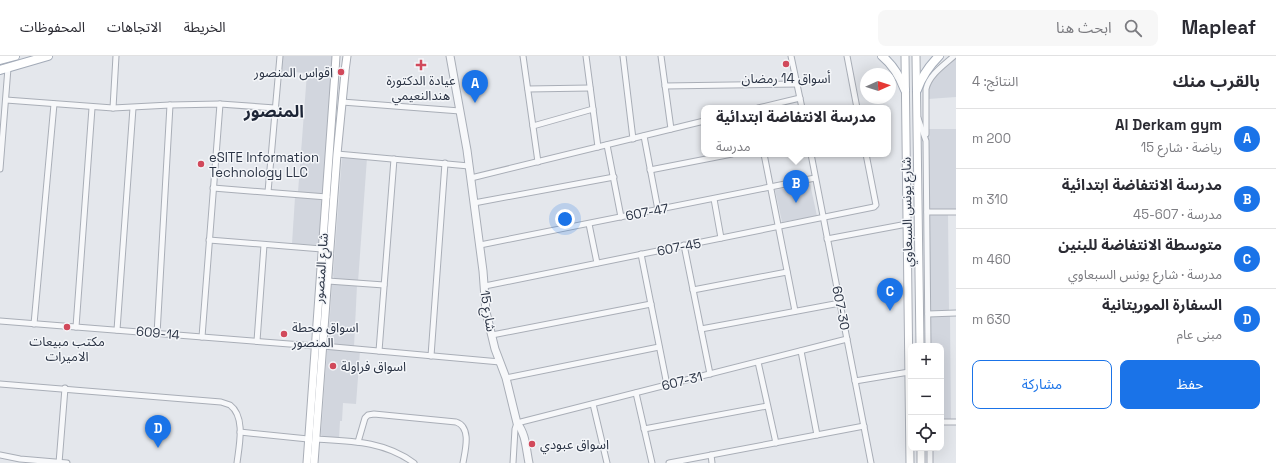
<!DOCTYPE html>
<html lang="ar">
<head>
<meta charset="utf-8">
<style>
	body { margin:0; font-family:"Space Grotesk","Noto Sans Arabic",sans-serif; background:#f7f7f7; color:#2b2b33; direction:rtl }
	.controls { position:absolute; right:12px; bottom:12px; display:grid; overflow:hidden; border-radius:8px; box-shadow:0 4px 16px #0002 }
	.controls button { width:36px; height:36px; display:grid; place-items:center; padding:0; border:0; border-bottom:1px solid #e1e1e2; background:#fff; color:#2b2b33; font:20px sans-serif }
	.compass { position:absolute; left:860px; top:12px; width:36px; height:36px; border-radius:50%; background:#fff; box-shadow:0 4px 16px #0002; rotate:87deg }
	.you { position:absolute; left:565px; top:163px; width:14px; height:14px; margin:-10px; border:3px solid #fff; border-radius:50%; background:#1a73e8; box-shadow:0 0 0 6px #1a73e833 }
	.badge { display:grid; place-items:center; width:26px; height:26px; border-radius:50%; background:#1a73e8; color:#fff; font-size:13px; font-weight:700 }
	.pin { position:absolute; translate:-50% -33px; filter:drop-shadow(0 1px 2px #0008) }
	.pin::after { content:''; position:absolute; top:21px; width:14px; height:12px; background:inherit; clip-path:polygon(0 0,100% 0,50% 100%) }
	.popup { position:absolute; left:701px; top:49px; width:190px; height:52px; box-sizing:border-box; display:grid; place-content:center; border-radius:8px; background:#fff; filter:drop-shadow(0 1px 3px #0005); font-size:13px; white-space:nowrap; color:#7c7c81 }
	.popup b { font-size:15px; color:#2b2b33 }
	.popup::after { content:''; position:absolute; left:50%; top:100%; margin-left:-8px; border:8px solid transparent; border-top-color:#fff }
	.list { margin:0; padding:0; list-style:none }
	h2 { display:flex; justify-content:space-between; align-items:center; height:52px; margin:0; padding:0 16px; font-size:17px }
	h2 small { font-size:13px; font-weight:400; color:#7c7c81 }
	.list li { display:grid; grid-template-columns:26px 1fr auto; gap:12px; align-items:center; box-sizing:border-box; height:60px; padding:0 16px; border-top:1px solid #e1e1e2 }
	.list b { display:block; font-size:15px; white-space:nowrap }
	.list p { margin:0; font-size:13px; white-space:nowrap; color:#7c7c81 }
	.list em { font-size:13px; font-style:normal; color:#7c7c81 }
	.actions { display:flex; gap:8px; padding:12px 16px }
	.actions a { flex:1; padding:9px 0; border:1px solid #1a73e8; border-radius:8px; text-align:center; font-size:14px; color:#1a73e8 }
	.actions .main { background:#1a73e8; color:#fff }
	.icon { flex:none; width:22px; height:22px; fill:none; stroke:currentColor; stroke-width:2; stroke-linecap:round; stroke-linejoin:round }
	.map { position:relative; flex:none; width:956px; height:407px; overflow:hidden; direction:ltr }
	header { display:flex; align-items:center; gap:24px; box-sizing:border-box; height:56px; padding:0 20px; background:#fff; border-bottom:1px solid #e1e1e2 }
	header strong { font-size:19px }
	nav { display:flex; gap:22px; margin-inline-start:auto; font-size:14px }
	.search { width:280px; height:36px; background:#f7f7f7; display:flex; align-items:center; gap:10px; box-sizing:border-box; padding:0 14px; border-radius:8px; color:#7c7c81; font-size:15px }
	main { display:flex }
	aside { flex:1; background:#fff }
	.map>svg:first-child { display:block }
</style>
</head>
<body>
<header>
<strong>Mapleaf</strong>
<div class="search"><svg class="icon" aria-label="search" viewBox="0 0 24 24"><circle cx="10" cy="10" r="6"/><path d="M15 15l6 6"/></svg>ابحث هنا</div>
<nav><a>الخريطة</a><a>الاتجاهات</a><a>المحفوظات</a></nav>
</header>
<main>
<aside>
<h2>بالقرب منك<small>النتائج: 4</small></h2>
<ul class="list">
<li><span class="badge">A</span><div><b>Al Derkam gym</b><p>رياضة · شارع 15</p></div><em>200 m</em></li>
<li><span class="badge">B</span><div><b>مدرسة الانتفاضة ابتدائية</b><p>مدرسة · 607-45</p></div><em>310 m</em></li>
<li><span class="badge">C</span><div><b>متوسطة الانتفاضة للبنين</b><p>مدرسة · شارع يونس السبعاوي</p></div><em>460 m</em></li>
<li><span class="badge">D</span><div><b>السفارة الموريتانية</b><p>مبنى عام</p></div><em>630 m</em></li>
</ul>
<div class="actions"><a class="main">حفظ</a><a>مشاركة</a></div>
</aside>
<div class="map">
<svg width="956" height="407" viewBox="0 0 956 407">
	<rect width="100%" height="100%" fill="#e4e7ec"/>
	<g fill="#d2d6de">
		<path d="M282 0H334L324 136 322 138 298 136 307 17 280 15Z"/>
		<path d="M956 1V41L928 43 929 27 951 5Z"/>
		<rect x="928" y="73" width="28" height="80"/>
		<path d="M342 101 367 102 358 226 334 223 333 219Z"/>
		<path d="M810 128 817 160 782 166 775 134Z"/>
		<path d="M295 141 321 142 323 145 319 189 292 188Z"/>
		<path d="M931 158H948L949 255 932 256 930 254 929 159Z"/>
		<path d="M334 227 357 229 354 291 328 288 332 229Z"/>
		<path d="M950 259 951 364H941V290H930L929 262 931 260Z"/>
		<path d="M331 292 360 295 356 348 343 347 342 365H340L339 383 325 382 321 379V376L327 295 328 293Z"/>
	</g>
	<g fill="none" stroke-linecap="round" stroke-linejoin="round">
		<defs>
			<g id="minor">
				<path d="M523 0 538 106"/>
				<path d="M586 0 598 91"/>
				<path d="M623 0 633 83"/>
				<path d="M661 0 671 73"/>
				<path d="M791 0 802 52"/>
				<path d="M847 0 857 52"/>
				<path d="M665 30 797 28"/>
				<path d="M528 33 590 32"/>
				<path d="M6 44 113 52 170 49 220 48 275 52"/>
				<path d="M342 46 460 55"/>
				<path d="M113 52 116 0"/>
				<path d="M758 52 800 42"/>
				<path d="M918 62 926 85 928 290"/>
				<path d="M533 70 593 53"/>
				<path d="M926 78V33C929 19 944 9 954 0"/>
				<path d="M644 80 658 154"/>
				<path d="M607 89 621 161"/>
				<path d="M337 98 469 110"/>
				<path d="M764 98 795 255"/>
				<path d="M811 98 871 407"/>
				<path d="M0 113 8 12"/>
				<path d="M650 114 732 98"/>
				<path d="M471 122 704 65"/>
				<path d="M213 132 327 141"/>
				<path d="M268 136 280 0"/>
				<path d="M714 143 721 182"/>
				<path d="M474 147 614 121"/>
				<path d="M927 156H956"/>
				<path d="M589 168 597 207"/>
				<path d="M827 183 907 168"/>
				<path d="M209 184 322 193"/>
				<path d="M480 189 815 122"/>
				<path d="M684 189 710 318"/>
				<path d="M641 198 667 329"/>
				<path d="M328 225 384 229"/>
				<path d="M485 230 874 151 876 149 866 98"/>
				<path d="M693 234 787 216"/>
				<path d="M928 258 956 257"/>
				<path d="M0 265 315 290"/>
				<path d="M34 268 54 48"/>
				<path d="M76 271 92 52"/>
				<path d="M701 273 840 247"/>
				<path d="M117 274 133 52"/>
				<path d="M157 278 170 49"/>
				<path d="M492 279 651 248"/>
				<path d="M202 281 220 48"/>
				<path d="M257 285 264 189"/>
				<path d="M323 290 500 306"/>
				<path d="M379 295 394 103"/>
				<path d="M801 295 817 379"/>
				<path d="M431 300 445 107"/>
				<path d="M758 306 776 387"/>
				<path d="M506 322 659 291"/>
				<path d="M855 325 909 316"/>
				<path d="M0 328 221 346C224 347 227 348 230 349 246 361 239 390 237 407"/>
				<path d="M636 337 652 407"/>
				<path d="M593 348 607 407"/>
				<path d="M941 366H956"/>
				<path d="M644 373 767 350"/>
				<path d="M240 376 308 383"/>
				<path d="M316 383C351 385 384 385 414 407"/>
				<path d="M358 386 365 362 368 359 374 358 456 366C472 371 465 395 463 407"/>
				<path d="M930 392V407"/>
				<path d="M0 399 20 403 67 407"/>
				<path d="M711 399 712 407"/>
				<path d="M59 407 65 332"/>
				<path d="M513 407 515 373 517 367 847 283"/>
				<path d="M669 407 864 370"/>
			</g>
			<path id="tertiary" d="M450 0 467 94 483 215 486 256 495 293 506 322 517 367C526 378 526 393 529 407"/>
			<g id="secondary">
				<path d="M905 0 910 407"/>
				<path d="M916 0 920 290"/>
				<path d="M335 15 336 0"/>
				<path d="M345 15 347 0"/>
				<path d="M921 392V407"/>
				<path d="M307 407 335 16"/>
				<path d="M314 407 337 98 345 17"/>
			</g>
			<g id="primary">
				<path d="M882 0C893 9 900 21 905 34"/>
				<path d="M0 4 15 0"/>
				<path d="M0 14 48 0"/>
				<path d="M917 34C922 20 929 10 939 0"/>
			</g>
		</defs>
		<use href="#minor" stroke="#a9aeb7" stroke-width="7"/>
		<use href="#tertiary" stroke="#a9aeb7" stroke-width="9"/>
		<use href="#secondary" stroke="#a9aeb7" stroke-width="9"/>
		<use href="#primary" stroke="#a3abb8" stroke-width="10"/>
		<use href="#minor" stroke="#f7f8fa" stroke-width="5"/>
		<use href="#tertiary" stroke="#f7f8fa" stroke-width="7"/>
		<use href="#secondary" stroke="#fff" stroke-width="7"/>
		<use href="#primary" stroke="#fff" stroke-width="8"/>
	</g>
	<g fill="#d1495b" stroke="#f4f6f9" stroke-width="1.5">
		<circle cx="786" cy="8" r="4"/>
		<path d="M419 3h4v4h4v4h-4v4h-4v-4h-4v-4h4z"/>
		<circle cx="341" cy="16" r="4"/>
		<circle cx="201" cy="108" r="4"/>
		<circle cx="67" cy="271" r="4"/>
		<circle cx="284" cy="278" r="4"/>
		<circle cx="333" cy="310" r="4"/>
		<circle cx="532" cy="388" r="4"/>
	</g>
	<g text-anchor="middle" dominant-baseline="central" stroke-width="3" stroke-linejoin="round" paint-order="stroke">
		<g font-size="13" fill="#2b3445" stroke="#f4f6f9" text-anchor="start">
			<text x="333" y="16" text-anchor="end">اقواس المنصور</text>
			<text x="786" y="22" text-anchor="middle">أسواق 14 رمضان</text>
			<text x="421" y="24" text-anchor="middle">عيادة الدكتورة<tspan x="421" dy="15">هندالنعيمي</tspan></text>
			<text x="209" y="101">eSITE Information<tspan x="209" dy="15">Technology LLC</tspan></text>
			<text x="292" y="271">اسواق محطة<tspan x="292" dy="15">المنصور</tspan></text>
			<text x="67" y="285" text-anchor="middle">مكتب مبيعات<tspan x="67" dy="15">الاميرات</tspan></text>
			<text x="341" y="310">اسواق فراولة</text>
			<text x="540" y="388">اسواق عبودي</text>
		</g>
		<g font-size="13" fill="#2b3445" stroke="#f4f6f9">
			<text transform="translate(647 156) rotate(-11)">607-47</text>
			<text transform="translate(907 156) rotate(-91)">شارع يونس السبعاوي</text>
			<text transform="translate(679 191) rotate(-11)">607-45</text>
			<text transform="translate(321 212) rotate(-86)">شارع المنصور</text>
			<text transform="translate(841 252) rotate(79)">607-30</text>
			<text transform="translate(488 255) rotate(81)">شارع 15</text>
			<text transform="translate(158 277) rotate(5)">609-14</text>
			<text transform="translate(682 325) rotate(-14)">607-31</text>
		</g>
		<g font-size="17" font-weight="bold" fill="#1d2536" stroke="#f4f6f9">
			<text x="274" y="55">المنصور</text>
		</g>
	</g>
</svg>
<div class="controls">
<button>+</button>
<button>−</button>
<button><svg class="icon" aria-label="locate" viewBox="0 0 24 24"><circle cx="12" cy="12" r="6"/><path d="M12 2v4M12 18v4M2 12h4M18 12h4"/></svg></button>
</div>
<svg class="compass" viewBox="-18 -18 36 36"><path d="M0-13l5 13h-10z" fill="#e53935"/><path d="M0 13l5-13h-10z" fill="#7c7c81"/></svg>
<div class="you"></div>
<div class="pin badge" style="left:475px;top:47px">A</div>
<div class="pin badge" style="left:796px;top:147px">B</div>
<div class="popup"><b>مدرسة الانتفاضة ابتدائية</b>مدرسة</div>
<div class="pin badge" style="left:890px;top:255px">C</div>
<div class="pin badge" style="left:158px;top:392px">D</div>
</div>
</main>
</body>
</html>
